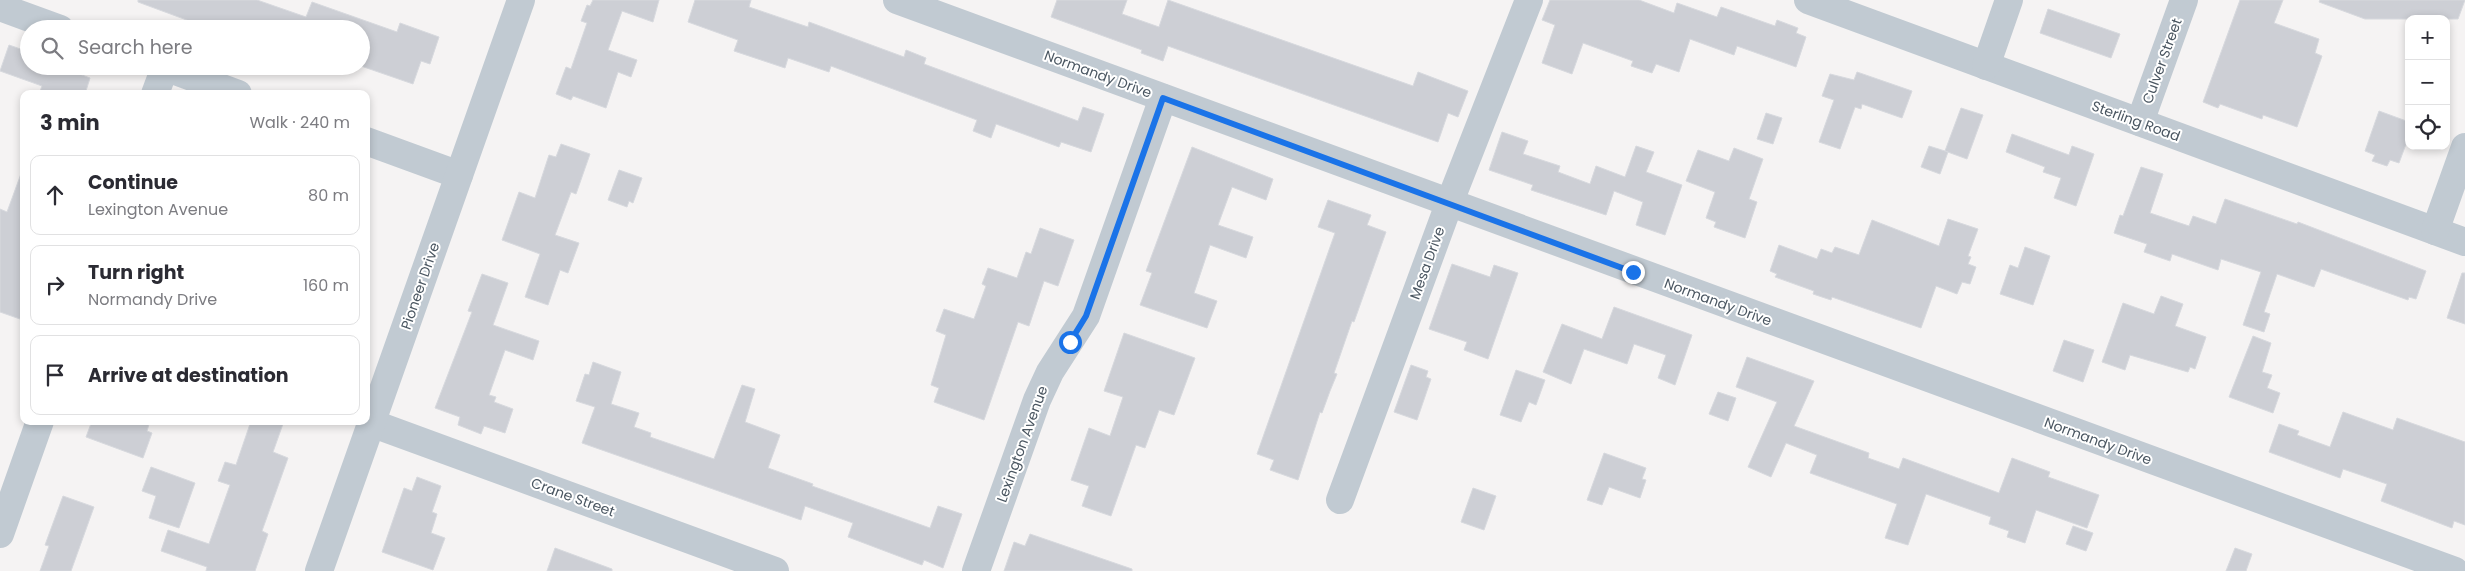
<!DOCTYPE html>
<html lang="en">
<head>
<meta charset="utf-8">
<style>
	body { margin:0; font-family:Poppins,sans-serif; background:#f2f2f3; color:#2b2b33 }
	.controls { position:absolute; right:15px; top:15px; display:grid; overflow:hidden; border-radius:10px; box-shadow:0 2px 8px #0003 }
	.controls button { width:45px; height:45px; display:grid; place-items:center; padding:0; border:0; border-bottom:1px solid #e1e1e2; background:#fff; color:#2b2b33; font:25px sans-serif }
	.stop { position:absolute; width:15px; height:15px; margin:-11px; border:4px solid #1a73e8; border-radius:50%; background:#fff }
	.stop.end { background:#1a73e8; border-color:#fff; box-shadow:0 1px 5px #0008 }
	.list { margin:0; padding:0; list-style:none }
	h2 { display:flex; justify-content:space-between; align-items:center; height:65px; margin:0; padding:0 20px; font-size:21px }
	h2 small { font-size:16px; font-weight:400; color:#7c7c81 }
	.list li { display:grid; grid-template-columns:32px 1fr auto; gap:15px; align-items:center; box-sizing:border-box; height:80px; margin:0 10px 10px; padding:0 10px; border:1px solid #e1e1e2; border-radius:10px }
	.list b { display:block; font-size:19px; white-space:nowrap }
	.list p { margin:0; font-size:16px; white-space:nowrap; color:#7c7c81 }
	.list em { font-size:16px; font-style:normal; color:#7c7c81 }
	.icon { flex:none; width:28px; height:28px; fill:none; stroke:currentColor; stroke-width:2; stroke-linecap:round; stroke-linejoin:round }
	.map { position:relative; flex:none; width:2465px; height:571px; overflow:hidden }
	.search { position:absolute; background:#fff; box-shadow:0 2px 8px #0003; left:20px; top:20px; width:350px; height:55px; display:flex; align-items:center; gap:12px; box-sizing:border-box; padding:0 18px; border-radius:28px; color:#7c7c81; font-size:19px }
	.panel { position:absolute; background:#fff; box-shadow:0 2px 8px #0003; left:20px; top:90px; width:350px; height:335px; border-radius:10px }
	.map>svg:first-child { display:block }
</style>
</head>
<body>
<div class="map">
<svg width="2465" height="571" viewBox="0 0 2465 571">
	<rect width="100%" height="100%" fill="#f5f3f3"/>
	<g fill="#cdcfd5" stroke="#d7d9de">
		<path d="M138 0H257L306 17 312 2 397 32 400 23 439 37 430 64 421 61 413 84 361 66V29H211L138 2Z"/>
		<path d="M593 0H659L653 22 622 11 608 50 637 60 631 77 618 72 606 108 573 96 571 100 556 94 566 67 571 69 587 23 581 21 587 5 590 6Z"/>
		<path d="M695 0H751L749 7 808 27 809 22 904 57 906 50 926 58 924 64 1078 121 1083 107 1104 114 1091 152 1061 142 1059 147 996 124 991 138 973 131 977 120 831 66 829 72 788 58 785 68 734 51 738 40 688 22Z"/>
		<path d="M1057 0H1127L1122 14 1159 27 1168 0 1413 86 1418 72 1468 91 1458 117 1448 113 1438 142 1168 46 1163 61 1141 53 1142 50 1051 17Z"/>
		<path d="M1550 0H1639L1674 13 1677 3 1717 17 1721 7 1775 26 1777 20 1798 28 1796 33 1806 37 1796 67 1737 46 1734 55 1690 39 1679 72 1656 64 1652 73 1631 66 1633 61 1583 43 1572 74 1542 63 1555 25 1542 20Z"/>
		<path d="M2240 0H2283L2274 23 2319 39 2315 53 2322 56 2297 127 2263 115 2262 119 2220 104 2218 108 2203 102Z"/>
		<path d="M2320 0H2465L2458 19H2365L2319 2Z"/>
		<path d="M2048 9 2120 34 2111 58 2040 33Z"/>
		<path d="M9 45 29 52V66H58L90 78 85 94H39L42 86 0 71Z"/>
		<path d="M1857 72 1912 91 1902 118 1862 104 1861 109 1855 107 1840 149 1819 142 1834 100 1822 96 1830 74 1854 80Z"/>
		<path d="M1961 108 1983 115 1967 159 1945 151Z"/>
		<path d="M2379 111 2409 122V136L2399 163 2390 160 2387 166 2372 161 2375 155 2365 151Z"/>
		<path d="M1766 113 1782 118 1773 144 1757 139Z"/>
		<path d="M1502 132 1528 141 1523 154 1560 166 1558 172 1590 184 1596 166 1625 177 1636 146 1654 152 1646 172 1682 185 1665 235 1636 225 1643 202 1614 191 1606 215 1531 190 1533 185 1489 170Z"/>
		<path d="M2012 134 2069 155 2072 146 2094 154 2076 206 2054 198 2061 178 2043 172 2045 167 2006 152Z"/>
		<path d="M561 144 590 154 576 194 571 192 555 235 579 243 568 273 560 270 548 305 525 297 540 254 502 240 519 192 535 198 549 155 556 157Z"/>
		<path d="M1929 146 1948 152 1940 174 1921 167Z"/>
		<path d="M1192 147 1273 179 1266 200 1232 187 1218 225 1253 237 1246 258 1210 245 1194 293 1217 301 1207 328 1140 305 1152 273 1146 271Z"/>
		<path d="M1734 148 1763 159 1749 199 1757 202 1745 238 1714 227 1716 222 1706 218 1715 192 1686 181 1698 150 1729 161Z"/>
		<path d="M2141 167 2163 174 2150 213 2189 226 2193 216 2216 224 2225 199 2297 224 2298 222 2426 271 2416 299 2409 297 2408 300 2321 269 2314 287 2277 274 2264 312 2270 314 2264 332 2243 325 2261 272 2221 259 2218 270 2172 254 2170 261 2144 252 2147 244 2114 233 2120 215 2123 216Z"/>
		<path d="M619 170 642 178 633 203 629 201 627 207 608 200Z"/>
		<path d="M22 171H24V309L20 319 0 312V209L7 212Z"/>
		<path d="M1328 200 1371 215 1367 225 1386 232 1354 322 1352 321 1334 373 1337 374 1330 391 1322 413 1320 412 1298 480 1270 470 1274 460 1257 454 1335 233 1318 227Z"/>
		<path d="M1948 219 1978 229 1968 256 1971 257 1968 264 1976 267 1970 284 1962 282 1957 294 1936 286 1921 328 1832 297 1831 300 1813 294 1814 291 1775 277 1777 274 1770 271 1779 245 1817 259 1821 249 1832 253 1835 247 1859 255 1872 220 1939 246Z"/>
		<path d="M1040 228 1074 240 1058 286 1044 281 1029 326 1018 322 984 420 934 402 939 388 931 385 946 335 936 331 944 309 974 319 986 286 982 284 988 268 1017 278 1026 252 1031 254Z"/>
		<path d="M2025 247 2050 256 2033 305 2000 294 2010 265 2018 268Z"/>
		<path d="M1452 264 1490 277 1494 265 1518 273 1488 359 1464 350 1467 342 1429 329Z"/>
		<path d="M2462 273H2465V324L2447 318Z"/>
		<path d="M482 274 508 283 493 325 539 341 533 360 505 350 489 395 496 397 494 402 513 409 505 433 484 426 481 434 458 425 460 417 435 408 472 312 468 311Z"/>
		<path d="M2161 296 2183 304 2175 326 2206 337 2195 369 2190 367 2188 372 2130 355 2125 370 2102 362 2123 303 2154 314Z"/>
		<path d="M1614 307 1692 335 1675 385 1658 378 1666 355 1634 344 1627 364 1584 349 1571 384 1543 372 1562 324 1602 339Z"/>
		<path d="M1124 333 1195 358 1174 415 1159 410 1145 448 1136 445 1111 516 1082 506 1089 486 1071 480 1089 428 1110 436 1123 397 1104 391Z"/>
		<path d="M2253 336 2271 343 2262 372 2272 375 2267 388 2280 393 2273 413 2229 397Z"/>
		<path d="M2064 340 2094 350 2083 382 2053 371Z"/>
		<path d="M1747 357 1814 381 1794 426 1869 453 1868 458 1899 469 1903 458 1999 493 2012 458 2050 472 2048 477 2099 495 2087 528 2036 510 2025 543 2007 537 2009 531 1989 524 1991 517 1926 494 1908 545 1885 538 1897 504 1810 473 1817 455 1786 443 1771 477 1748 467 1777 402 1736 387Z"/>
		<path d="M593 362 621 372 611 404 639 413 634 427 651 433 650 437 714 459 742 385 755 389 745 422 780 435 768 468 813 484 812 486 930 528 938 506 962 514 943 568 924 560 922 565 848 537 853 523 805 506 801 520 582 443 595 407 576 401 585 374 589 375Z"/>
		<path d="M1411 365 1428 371 1426 377 1431 379 1417 420 1394 412Z"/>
		<path d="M1516 370 1545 380 1536 405 1529 402 1521 422 1500 415Z"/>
		<path d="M1718 392 1736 398 1728 421 1709 414Z"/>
		<path d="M2343 412 2393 430 2397 418 2465 442V525L2454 521 2452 528 2381 501 2387 484 2343 469 2340 478 2269 452 2279 424 2299 431 2297 435 2330 447Z"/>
		<path d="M92 421H150L147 431 152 433 143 458 86 437Z"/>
		<path d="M251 421H284L273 452 288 458 262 531 268 534 255 571H206L207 567 161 551 168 530 209 544 230 485 218 481 225 462 236 465Z"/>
		<path d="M1604 453 1646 468 1642 479 1646 480 1640 498 1609 487 1602 505 1587 500Z"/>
		<path d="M151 467 195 483 179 528 149 518 156 496 142 491Z"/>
		<path d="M417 477 441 486 432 512 437 514 431 533 445 538 433 570 382 552 404 488 412 491Z"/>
		<path d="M1473 488 1496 496 1484 530 1461 522Z"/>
		<path d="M63 496 94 507 71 571H40L49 546 45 545Z"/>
		<path d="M2073 526 2093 533 2086 551 2066 544Z"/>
		<path d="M1030 534 1132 569V571H1004L1014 542 1025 546Z"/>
		<path d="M555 548 612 569V571H547Z"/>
		<path d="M2235 548 2252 554 2246 571H2226Z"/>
	</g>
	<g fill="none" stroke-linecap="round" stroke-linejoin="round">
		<g stroke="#c1cad2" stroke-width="28">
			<path d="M897 0 2455 571"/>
			<path d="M1808 0 2465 242"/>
			<path d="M0 7 60 29"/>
			<path d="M162 66 238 94"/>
			<path d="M1986 66 2009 0"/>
			<path d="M155 94 165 67"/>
			<path d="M2140 122 2184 0"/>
			<path d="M366 141 459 175"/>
			<path d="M2435 231 2465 147"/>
			<path d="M371 423 775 571"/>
			<path d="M1340 500 1449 204 1529 0"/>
			<path d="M0 534 40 421"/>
			<path d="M319 571 521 0"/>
			<path d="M976 571 1037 400 1050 372 1086 316 1163 98"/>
		</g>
	</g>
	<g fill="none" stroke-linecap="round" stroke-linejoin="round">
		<path stroke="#1a73e8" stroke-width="6" d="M1070 342 1086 316 1163 98 1633 272"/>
	</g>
	<g text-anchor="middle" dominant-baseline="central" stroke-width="4" stroke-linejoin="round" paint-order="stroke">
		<g font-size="14" fill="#4a5661" stroke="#fff">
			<text transform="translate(2162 61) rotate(-70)">Culver Street</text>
			<text transform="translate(1098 74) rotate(20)">Normandy Drive</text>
			<text transform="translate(2136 121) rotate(20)">Sterling Road</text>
			<text transform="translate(1427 263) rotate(-70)">Mesa Drive</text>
			<text transform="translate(420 286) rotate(-71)">Pioneer Drive</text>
			<text transform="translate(1718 302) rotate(20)">Normandy Drive</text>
			<text transform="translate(2098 441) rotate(20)">Normandy Drive</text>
			<text transform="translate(1022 444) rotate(-70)">Lexington Avenue</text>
			<text transform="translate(573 497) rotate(20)">Crane Street</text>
		</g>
	</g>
</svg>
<div class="controls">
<button>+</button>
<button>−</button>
<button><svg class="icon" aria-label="locate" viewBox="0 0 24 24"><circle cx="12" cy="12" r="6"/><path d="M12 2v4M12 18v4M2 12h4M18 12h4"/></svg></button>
</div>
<div class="stop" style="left:1070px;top:342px"></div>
<div class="stop end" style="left:1633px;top:272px"></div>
<div class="search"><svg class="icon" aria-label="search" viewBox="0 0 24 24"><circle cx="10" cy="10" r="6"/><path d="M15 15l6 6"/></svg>Search here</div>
<section class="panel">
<h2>3 min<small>Walk · 240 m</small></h2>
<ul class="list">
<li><svg class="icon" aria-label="ahead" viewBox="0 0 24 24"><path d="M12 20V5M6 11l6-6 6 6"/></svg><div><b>Continue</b><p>Lexington Avenue</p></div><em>80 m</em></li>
<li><svg class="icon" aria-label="right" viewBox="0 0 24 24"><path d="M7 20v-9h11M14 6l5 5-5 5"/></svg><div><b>Turn right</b><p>Normandy Drive</p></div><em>160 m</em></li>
<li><svg class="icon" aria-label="arrive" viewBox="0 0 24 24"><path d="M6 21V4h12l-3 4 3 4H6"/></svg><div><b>Arrive at destination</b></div></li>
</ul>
</section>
</div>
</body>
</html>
